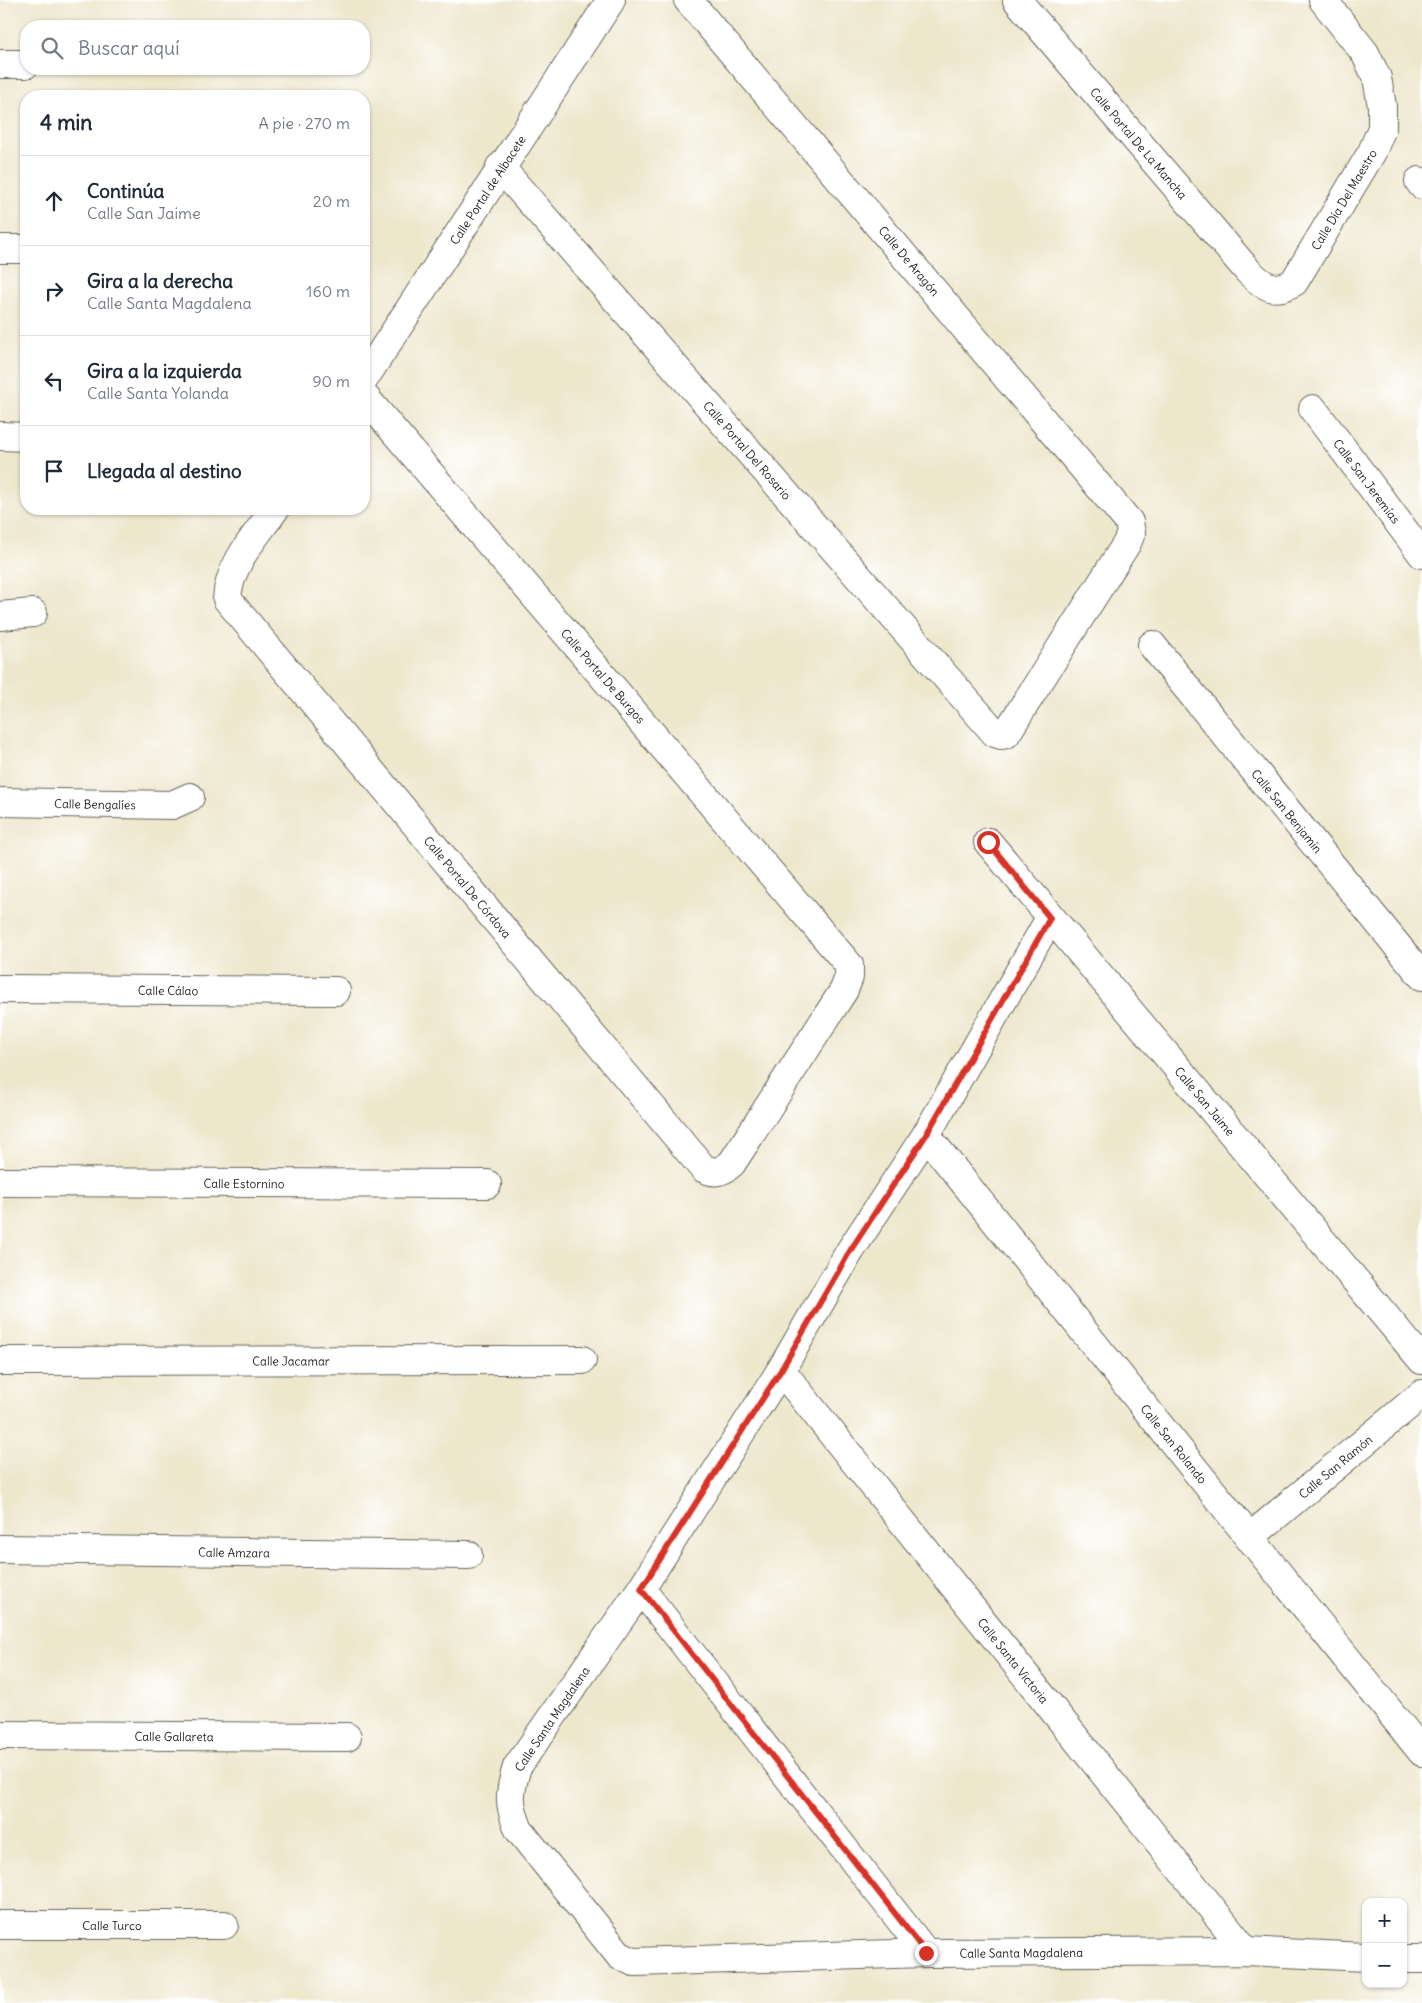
<!DOCTYPE html>
<html lang="es">
<head>
<meta charset="utf-8">
<style>
	body { margin:0; font-family:Delius,sans-serif; background:#f2f2f3; color:#1f2937 }
	.controls { position:absolute; right:15px; bottom:15px; display:grid; overflow:hidden; border-radius:10px; box-shadow:0 1px 4px #0004 }
	.controls button { width:45px; height:45px; display:grid; place-items:center; padding:0; border:0; border-bottom:1px solid #e0e1e3; background:#fff; color:#1f2937; font:25px sans-serif }
	.stop { position:absolute; width:15px; height:15px; margin:-11px; border:4px solid #d93025; border-radius:50%; background:#fff }
	.stop.end { background:#d93025; border-color:#fff; box-shadow:0 1px 5px #0008 }
	.list { margin:0; padding:0; list-style:none }
	h2 { display:flex; justify-content:space-between; align-items:center; height:65px; margin:0; padding:0 20px; font-size:21px }
	h2 small { font-size:16px; font-weight:400; color:#747a83 }
	.list li { display:grid; grid-template-columns:32px 1fr auto; gap:15px; align-items:center; box-sizing:border-box; height:90px; padding:0 20px; border-top:1px solid #e0e1e3 }
	.list b { display:block; font-size:19px; white-space:nowrap }
	.list p { margin:0; font-size:16px; white-space:nowrap; color:#747a83 }
	.list em { font-size:16px; font-style:normal; color:#747a83 }
	.icon { flex:none; width:28px; height:28px; fill:none; stroke:currentColor; stroke-width:2; stroke-linecap:round; stroke-linejoin:round }
	.map { position:relative; flex:none; width:1422px; height:2003px; overflow:hidden }
	.search { position:absolute; background:#fff; box-shadow:0 1px 4px #0004; left:20px; top:20px; width:350px; height:55px; display:flex; align-items:center; gap:12px; box-sizing:border-box; padding:0 18px; border-radius:20px; color:#747a83; font-size:19px }
	.panel { position:absolute; background:#fff; box-shadow:0 1px 4px #0004; left:20px; top:90px; width:350px; height:425px; border-radius:20px }
	.map>svg:first-child { display:block }
</style>
</head>
<body>
<div class="map">
<svg width="1422" height="2003" viewBox="0 0 1422 2003">
	<rect width="100%" height="100%" fill="#fff"/>
	<filter id="ink" filterUnits="userSpaceOnUse"><feTurbulence type="fractalNoise" baseFrequency=".02" numOctaves="2"/><feDisplacementMap in="SourceGraphic" scale="10" xChannelSelector="R" yChannelSelector="G"/><feConvolveMatrix kernelMatrix="1 2 1 2 8 2 1 2 1" color-interpolation-filters="sRGB"/></filter>
	<filter id="wash" filterUnits="userSpaceOnUse"><feTurbulence type="fractalNoise" baseFrequency=".0096" numOctaves="4" result="noise"/><feDisplacementMap in="SourceGraphic" scale="20" xChannelSelector="R" yChannelSelector="G"/><feGaussianBlur stdDeviation="1.12" result="paint"/><feColorMatrix in="noise" values="0 0 0 0 0 0 0 0 0 0 0 0 0 0 0 0 0 1.4 0 .05"/><feComposite in="paint" operator="in"/></filter>
	<g filter="url(#wash)">
		<rect width="100%" height="100%" fill="#ede7cc"/>
	</g>
	<g filter="url(#ink)">
		<g fill="none" stroke-linecap="round" stroke-linejoin="round">
			<defs>
				<g id="minor">
					<path id="s1" d="M1017 0 1248 271C1263 286 1274 294 1294 282L1372 152 1382 128V106L1377 78 1365 53 1323 0"/>
					<path d="M0 64H26"/>
					<path id="s2" d="M500 167 995 733 1001 735 1006 734 1127 543 1131 533 1129 522 688 0"/>
					<path d="M1419 181 1422 185"/>
					<path d="M0 249H26"/>
					<path id="s3" d="M364 379 611 0"/>
					<path id="s4" d="M1313 409 1422 554"/>
					<path d="M0 436 26 437"/>
					<path id="s5" d="M275 509C256 536 229 564 227 599L703 1168C715 1174 722 1172 732 1163L844 990 849 977V965L364 396"/>
					<path d="M0 616 33 613"/>
					<path id="s6" d="M1152 645 1422 976"/>
					<path id="s7" d="M0 802 172 805 190 797"/>
					<path id="s8" d="M988 842 1422 1360"/>
					<path id="s9" d="M1050 918 926 1135 850 1251 781 1370 641 1589 517 1767C509 1793 508 1804 519 1830L620 1956 634 1962 926 1953 1246 1951 1366 1957"/>
					<path id="s10" d="M0 989 336 991"/>
					<path id="s11" d="M926 1135 1422 1752"/>
					<path id="s12" d="M0 1182 487 1184"/>
					<path id="s13" d="M0 1361 582 1360"/>
					<path id="s14" d="M781 1370 1246 1951"/>
					<path id="s15" d="M1249 1538 1422 1394"/>
					<path id="s16" d="M0 1549 468 1555"/>
					<path d="M641 1589 926 1953"/>
					<path id="s17" d="M0 1735 347 1737"/>
					<path id="s18" d="M0 1925H224"/>
					<path d="M1403 1959H1422"/>
				</g>
			</defs>
			<use href="#minor" stroke="#65635a" stroke-width="30"/>
			<use href="#minor" stroke="#fff" stroke-width="28"/>
		</g>
	</g>
	<g fill="none" stroke-linecap="round" stroke-linejoin="round" filter="url(#ink)">
		<path stroke="#d93025" stroke-width="6" d="M926 1953 641 1589 781 1370 850 1251 926 1135 1050 918 988 842"/>
	</g>
	<g text-anchor="middle" dominant-baseline="central" stroke-width="4" stroke-linejoin="round" paint-order="stroke">
		<g font-size="12" fill="#1c1c1c" stroke="#fff">
			<text stroke="none"><textPath href="#s1" startOffset="188">Calle Portal De La Mancha</textPath></text>
			<text stroke="none"><textPath href="#s3" startOffset="226">Calle Portal de Albacete</textPath></text>
			<text stroke="none"><textPath href="#s1" startOffset="505">Calle Día Del Maestro</textPath></text>
			<text transform="translate(909 261) rotate(50)">Calle De Aragón</text>
			<text stroke="none"><textPath href="#s2" startOffset="376">Calle Portal Del Rosario</textPath></text>
			<text stroke="none"><textPath href="#s4" startOffset="90">Calle San Jeremías</textPath></text>
			<text transform="translate(603 676) rotate(49)">Calle Portal De Burgos</text>
			<text stroke="none"><textPath href="#s7" startOffset="95">Calle Bengalíes</textPath></text>
			<text stroke="none"><textPath href="#s6" startOffset="214">Calle San Benjamín</textPath></text>
			<text stroke="none"><textPath href="#s5" startOffset="479">Calle Portal De Córdova</textPath></text>
			<text stroke="none"><textPath href="#s10" startOffset="168">Calle Cálao</textPath></text>
			<text stroke="none"><textPath href="#s8" startOffset="338">Calle San Jaime</textPath></text>
			<text stroke="none"><textPath href="#s12" startOffset="244">Calle Estornino</textPath></text>
			<text stroke="none"><textPath href="#s13" startOffset="291">Calle Jacamar</textPath></text>
			<text stroke="none"><textPath href="#s11" startOffset="396">Calle San Rolando</textPath></text>
			<text stroke="none"><textPath href="#s15" startOffset="112">Calle San Ramón</textPath></text>
			<text stroke="none"><textPath href="#s16" startOffset="234">Calle Amzara</textPath></text>
			<text stroke="none"><textPath href="#s14" startOffset="372">Calle Santa Victoria</textPath></text>
			<text transform="translate(552 1719) rotate(-56)">Calle Santa Magdalena</text>
			<text stroke="none"><textPath href="#s17" startOffset="174">Calle Gallareta</textPath></text>
			<text stroke="none"><textPath href="#s18" startOffset="112">Calle Turco</textPath></text>
			<text stroke="none"><textPath href="#s9" startOffset="1632">Calle Santa Magdalena</textPath></text>
		</g>
	</g>
</svg>
<div class="controls">
<button>+</button>
<button>−</button>
</div>
<div class="stop" style="left:988px;top:842px"></div>
<div class="stop end" style="left:926px;top:1953px"></div>
<div class="search"><svg class="icon" aria-label="search" viewBox="0 0 24 24"><circle cx="10" cy="10" r="6"/><path d="M15 15l6 6"/></svg>Buscar aquí</div>
<section class="panel">
<h2>4 min<small>A pie · 270 m</small></h2>
<ul class="list">
<li><svg class="icon" aria-label="ahead" viewBox="0 0 24 24"><path d="M12 20V5M6 11l6-6 6 6"/></svg><div><b>Continúa</b><p>Calle San Jaime</p></div><em>20 m</em></li>
<li><svg class="icon" aria-label="right" viewBox="0 0 24 24"><path d="M7 20v-9h11M14 6l5 5-5 5"/></svg><div><b>Gira a la derecha</b><p>Calle Santa Magdalena</p></div><em>160 m</em></li>
<li><svg class="icon" aria-label="left" viewBox="0 0 24 24"><path d="M17 20v-9H6M10 6l-5 5 5 5"/></svg><div><b>Gira a la izquierda</b><p>Calle Santa Yolanda</p></div><em>90 m</em></li>
<li><svg class="icon" aria-label="arrive" viewBox="0 0 24 24"><path d="M6 21V4h12l-3 4 3 4H6"/></svg><div><b>Llegada al destino</b></div></li>
</ul>
</section>
</div>
</body>
</html>
